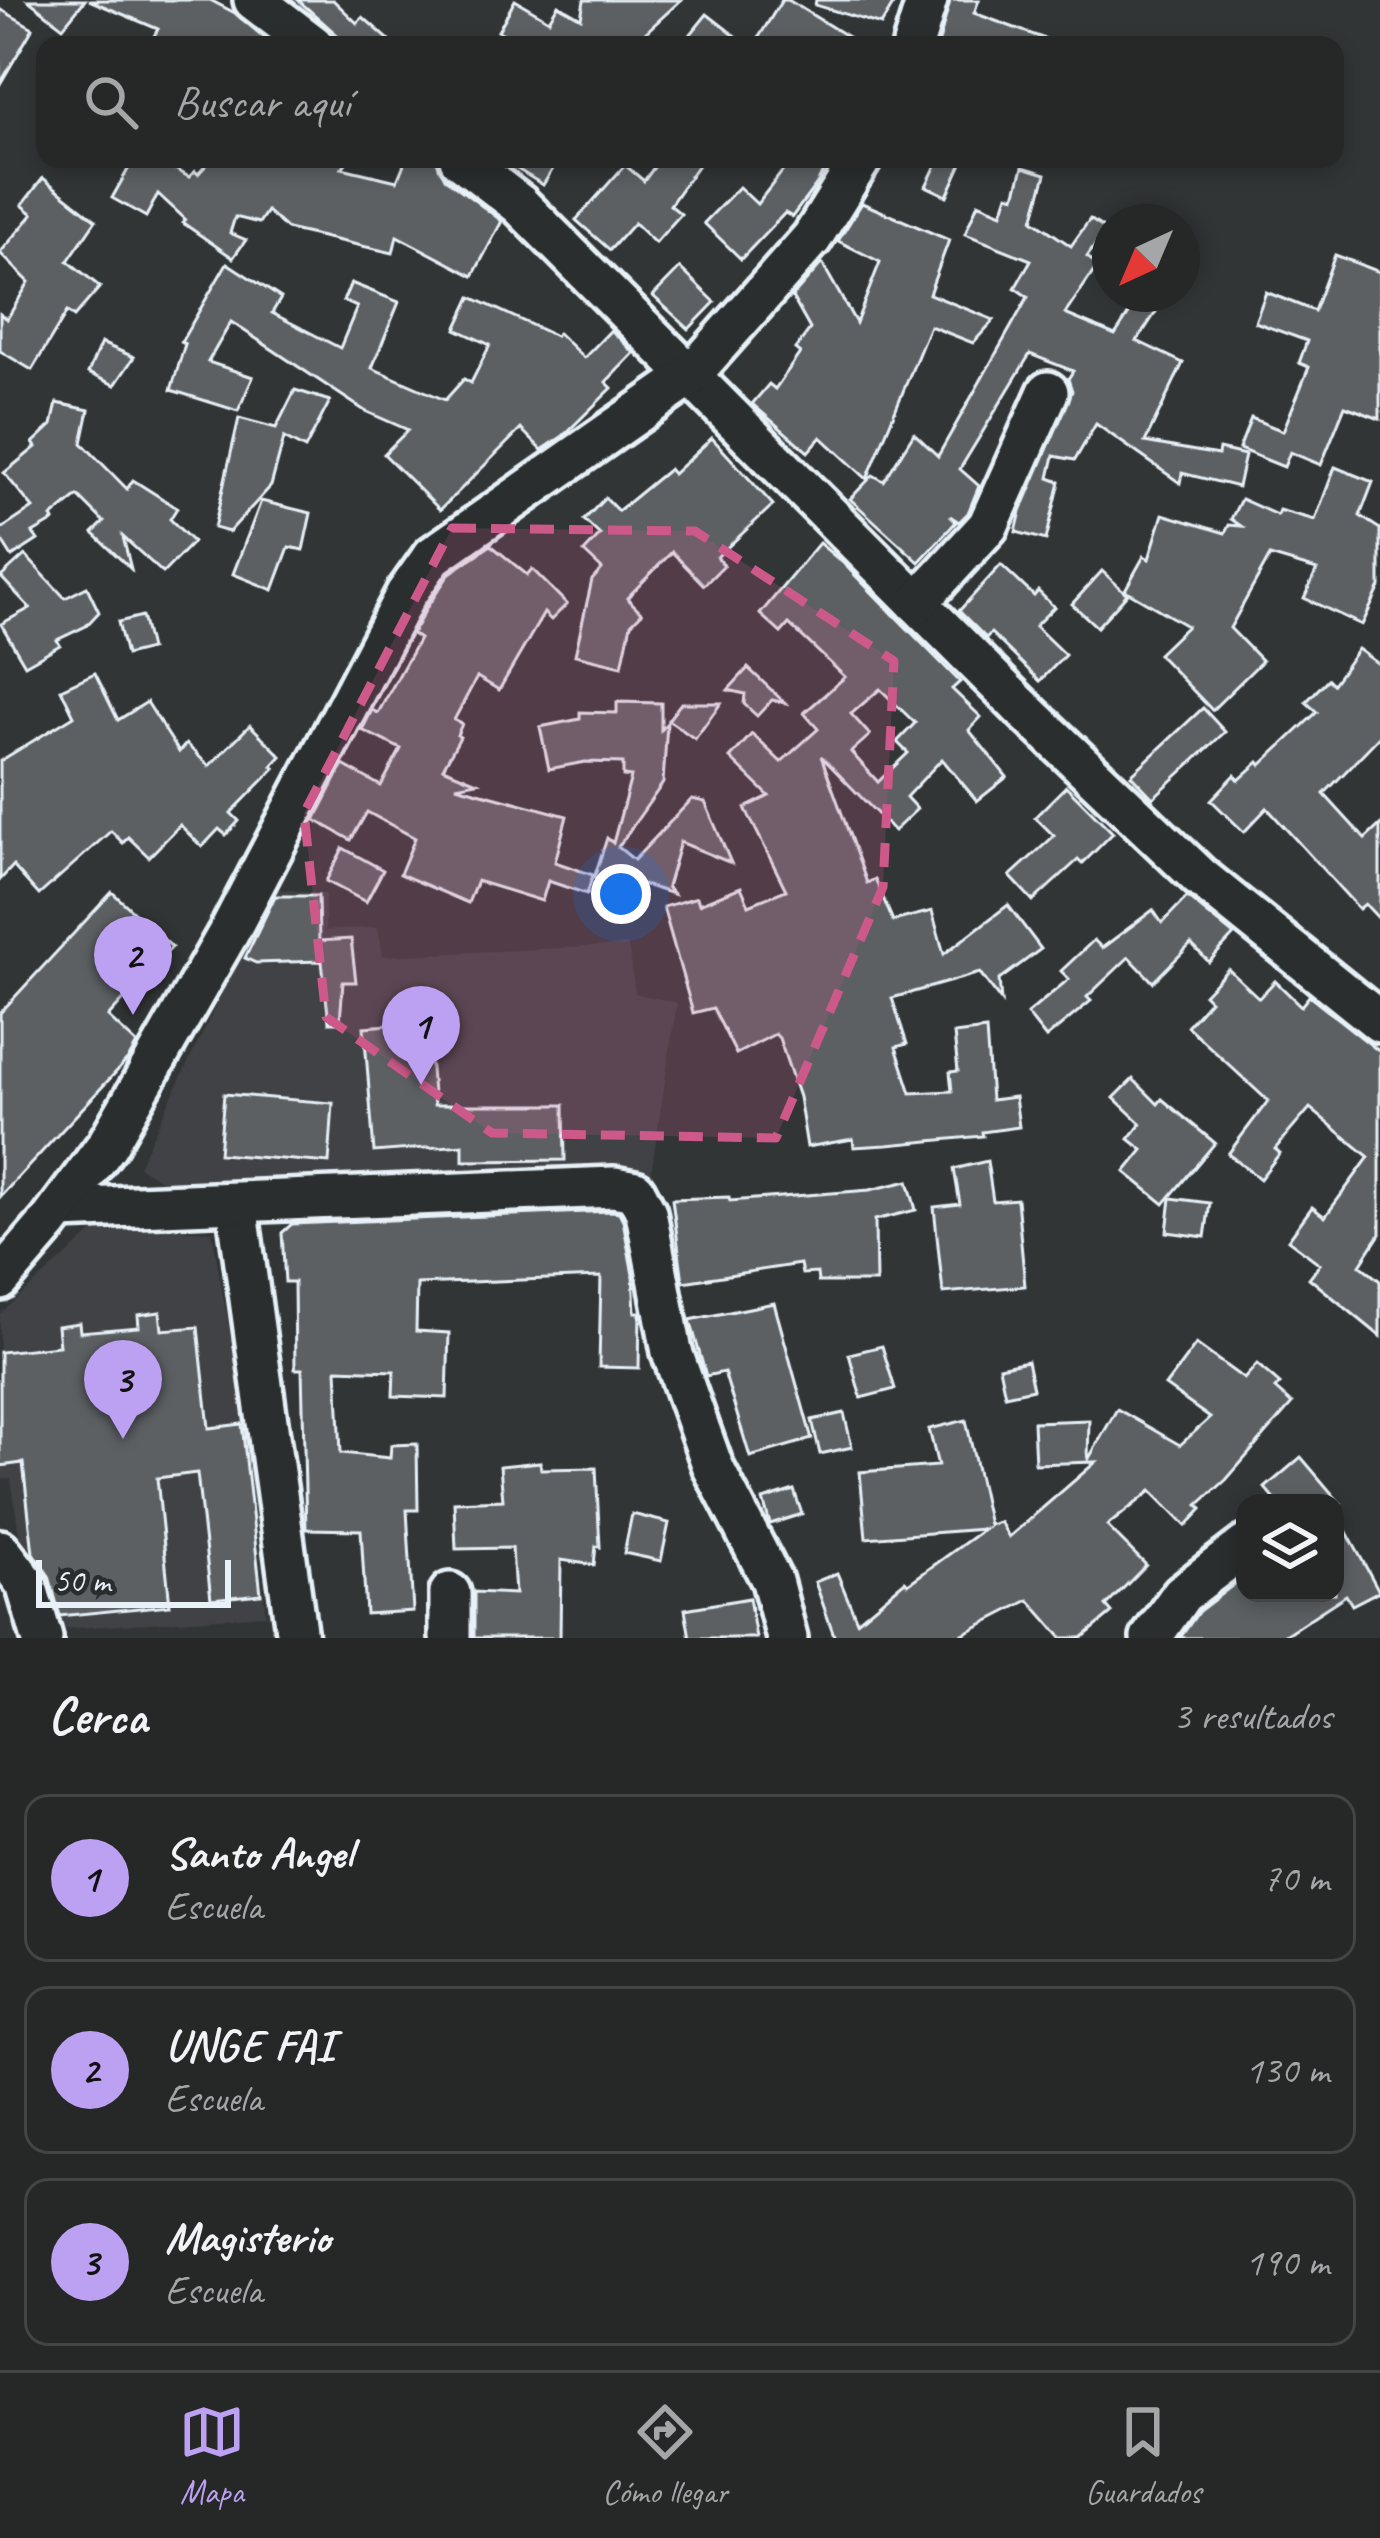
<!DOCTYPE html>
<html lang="es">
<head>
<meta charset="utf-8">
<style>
	body { margin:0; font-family:Caveat,sans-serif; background:#2e3030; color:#f1f3f6 }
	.controls { position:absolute; right:36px; bottom:36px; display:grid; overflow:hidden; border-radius:24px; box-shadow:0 6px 18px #0003 }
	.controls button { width:108px; height:108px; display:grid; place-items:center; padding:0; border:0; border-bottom:3px solid #424445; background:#262828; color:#f1f3f6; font:60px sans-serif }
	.compass { position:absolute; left:1092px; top:204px; width:108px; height:108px; border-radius:50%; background:#262828; box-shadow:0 6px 18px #0003; rotate:224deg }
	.scale { position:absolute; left:36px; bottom:30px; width:195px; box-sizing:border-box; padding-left:12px; border:6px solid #e8f1f8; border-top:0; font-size:33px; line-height:42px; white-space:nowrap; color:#e8f1f8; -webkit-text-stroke:9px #2a2d2e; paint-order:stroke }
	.you { position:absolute; left:621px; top:894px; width:42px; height:42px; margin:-30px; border:9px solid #fff; border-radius:50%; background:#1a73e8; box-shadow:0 0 0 18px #1a73e833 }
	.badge { display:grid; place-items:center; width:78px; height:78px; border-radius:50%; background:#bca0f2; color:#111; font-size:39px; font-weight:700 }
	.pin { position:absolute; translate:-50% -99px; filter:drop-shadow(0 3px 6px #0008) }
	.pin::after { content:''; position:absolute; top:63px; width:42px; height:36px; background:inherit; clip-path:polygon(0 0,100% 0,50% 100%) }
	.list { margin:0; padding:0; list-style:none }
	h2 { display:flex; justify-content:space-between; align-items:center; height:156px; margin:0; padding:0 48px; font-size:51px }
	h2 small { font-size:39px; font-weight:400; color:#a4a6a8 }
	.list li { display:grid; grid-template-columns:78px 1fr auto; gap:36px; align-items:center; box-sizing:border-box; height:168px; margin:0 24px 24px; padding:0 24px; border:3px solid #424445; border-radius:24px }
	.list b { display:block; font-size:45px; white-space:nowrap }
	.list p { margin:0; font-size:39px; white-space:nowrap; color:#a4a6a8 }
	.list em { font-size:39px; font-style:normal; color:#a4a6a8 }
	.icon { flex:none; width:66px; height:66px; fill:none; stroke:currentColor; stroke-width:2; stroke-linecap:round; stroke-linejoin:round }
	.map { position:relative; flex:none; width:1380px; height:1638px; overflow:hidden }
	.search { position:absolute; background:#262828; box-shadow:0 6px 18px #0003; left:36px; right:36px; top:36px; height:132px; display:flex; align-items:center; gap:30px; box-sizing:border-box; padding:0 42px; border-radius:24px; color:#a4a6a8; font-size:45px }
	.sheet { height:732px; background:#262828 }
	nav { display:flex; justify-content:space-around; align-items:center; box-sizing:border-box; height:168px; border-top:3px solid #424445; background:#262828; font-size:33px; color:#a4a6a8 }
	nav a { display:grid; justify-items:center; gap:6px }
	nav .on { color:#bca0f2 }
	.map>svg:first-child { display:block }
</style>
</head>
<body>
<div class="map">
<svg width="1380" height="1638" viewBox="0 0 1380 1638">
	<rect width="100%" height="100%" fill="#323536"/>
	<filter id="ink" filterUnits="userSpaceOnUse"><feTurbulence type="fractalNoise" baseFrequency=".00833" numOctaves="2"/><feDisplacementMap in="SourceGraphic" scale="24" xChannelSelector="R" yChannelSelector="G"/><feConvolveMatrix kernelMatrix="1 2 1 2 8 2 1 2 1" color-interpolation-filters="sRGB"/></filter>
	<g filter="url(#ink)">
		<g fill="#3f4244">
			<path d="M273 888 325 894V931L378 927 383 956 628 945 635 993 677 1003 651 1174 181 1193 138 1166Z"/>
			<path d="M100 1226 212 1231 241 1399 266 1615 33 1631 11 1479 0 1480V1314Z"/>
		</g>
		<g fill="#5c6063" stroke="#e8f1f8" stroke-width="3" fill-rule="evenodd">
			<path d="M28 0H85L63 27Z"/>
			<path d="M89 0H210L235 13 273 45H149L158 29Z"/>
			<path d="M298 0H333L357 23 363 17 395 45H338L343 40Z"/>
			<path d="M515 0 549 20 558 5 581 18 584 0H681L632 45H506L510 37 498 31Z"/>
			<path d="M782 0H788L861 45H754Z"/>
			<path d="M816 0H896L881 25 815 5Z"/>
			<path d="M950 0H979L974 13 1048 40V45H938Z"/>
			<path d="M0 9 33 28 0 84Z"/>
			<path d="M707 14 747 45H682Z"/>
			<path d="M134 159H158L189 177 195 171 198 174 212 159H349L342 168 397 181 406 159H436L445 178 502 221 473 276 397 236 393 253 287 229 267 211 259 223 235 217 230 233 246 240 233 258 183 223 185 219 158 194 146 217 112 198Z"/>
			<path d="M501 159H559L543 185Z"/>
			<path d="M660 159H702L670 205 681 214 655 243 634 223 610 250 576 220 625 165 644 181Z"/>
			<path d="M792 159H829L818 182 792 217 785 213 741 259 704 223 739 187 757 204Z"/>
			<path d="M939 159H964L947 196 926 186Z"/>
			<path d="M1023 167 1046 174 1033 220 1071 246 1090 219 1106 230 1087 257 1098 265 1065 314 1115 335 1142 294H1168L1137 341 1183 363 1145 442 1218 455 1219 449 1245 455 1238 487 1182 473 1180 483 1096 424 1075 460 1054 456 1049 478 1060 482 1046 540 1016 532 1021 511 1072 391 1068 379 1073 371 1030 354 960 469 979 486 968 513 959 522 950 516 956 522 919 562 850 499 873 475 884 481 914 433 938 456 1028 297 1015 288 1031 260 965 234 978 203 1002 213 1008 194 1015 196Z"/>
			<path d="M43 178 96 220 68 261 100 287 74 317 67 312 32 370 0 351V314L7 319 29 282 0 253 33 214 22 205Z"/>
			<path d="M862 203 949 240 929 294 994 320 973 343 930 326 867 479 821 437 808 452 752 404 769 384 775 389 800 353 795 349 810 329 792 297 822 263 856 323 880 262 838 241Z"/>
			<path d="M1335 255 1380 272V419L1345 406 1321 465 1290 452 1284 467 1239 449 1251 418 1283 431 1309 367 1299 363 1307 341 1255 322 1266 292 1314 311Z"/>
			<path d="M227 263 281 298 272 313 340 348 357 307 343 301 351 283 399 302 372 368 445 400 464 379 471 383 490 345 456 329 471 297 555 336 558 333 584 358 611 330 634 353 606 382 612 388 563 436 542 450 521 429 440 510 384 454 408 430 365 411 231 322 208 362 253 377 238 411 171 390 185 344 181 342Z"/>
			<path d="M680 268 715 302 689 329 653 296Z"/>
			<path d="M101 343 134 357 115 385 88 373Z"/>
			<path d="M295 390 330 401 305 449 284 438 271 486 229 532 214 528 239 418 276 428Z"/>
			<path d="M57 403 89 410 82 443 127 489 133 480 177 508 170 519 193 542 163 573 123 537 131 569 93 533 104 522 78 496 52 517 54 521 33 533 38 540 12 557 0 538V530L33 508 4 473 36 447 33 443 52 425Z"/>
			<path d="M712 438 773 505 717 557 724 565 704 585 672 552 627 598 642 613 631 624 622 666 575 655 592 580 602 569 584 552 600 535 584 520 605 498 618 511 669 469 673 474Z"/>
			<path d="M1335 467 1373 482 1360 516 1380 529V587L1362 625 1304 598 1317 570 1270 556 1230 628 1262 661 1212 710 1158 654 1187 626 1125 590 1144 556 1149 559 1163 514 1225 533 1229 525 1241 526 1231 519 1241 499 1277 515 1279 510 1315 520Z"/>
			<path d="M261 501 311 513 303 550 289 547 273 590 233 574Z"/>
			<path d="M819 543 842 562 960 682 952 689 981 717 969 730 1007 777 977 801 942 759 906 797 917 809 894 831 821 756 867 883 875 879 893 921 932 911 944 954 1008 905 1041 949 999 980 1001 1001 980 973 892 998 907 1044 896 1047 911 1093 952 1091 950 1072 958 1071 954 1034 986 1030 991 1100 1015 1097 1019 1127 982 1132 983 1136 887 1145 854 1147 853 1139 807 1147 799 1097 779 1038 775 1034 736 1054 713 1008 693 1013 663 907 697 897 699 904 741 887 749 905 786 890 745 808 769 796 730 758 752 734 781 762 818 729 804 713 845 677 789 624 781 633 760 614ZM880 689 915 723 897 742 908 753 878 782 851 752 870 735 851 714Z"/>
			<path d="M491 545 527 575 532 569 567 604 551 620 544 613 499 690 477 677 454 720 462 724 457 735 460 737 443 768 477 782 456 786 567 816 555 862 593 875 587 894 548 881 542 901 477 881 468 903 400 874 415 838 367 812 351 840 315 820 343 765 381 786 401 749 362 730 372 710 378 713 419 639 412 634 427 607 450 573Z"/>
			<path d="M25 555 65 598 87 587 99 612 86 626 57 640 60 645 25 665 1 624 30 608 1 577Z"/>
			<path d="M1001 565 1034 596 1038 591 1054 607 1035 626 1065 655 1040 681 991 633 986 638 959 611Z"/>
			<path d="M1102 571 1127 594 1097 627 1072 604Z"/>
			<path d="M142 616 150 649 126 655 118 622Z"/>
			<path d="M1358 649 1380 665V736L1324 794 1365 839 1380 825V920L1365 904 1359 909 1267 808 1244 832 1211 800 1235 775 1239 780 1259 762 1261 765 1317 712 1306 702 1328 679 1333 684Z"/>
			<path d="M748 668 764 683 785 703 772 700 757 716 744 704 745 694 728 690Z"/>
			<path d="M95 673 118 720 147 702 179 752 186 744 209 766 250 725 281 756 272 766 275 768 231 813 239 821 226 835 219 829 202 847 180 825 149 857 128 837 123 843 111 831 39 895 13 866 0 880V761L74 716 61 689Z"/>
			<path d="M617 702 661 703V730L667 723 663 783 618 847 634 860 692 799 705 802 731 863 680 842 667 887 673 894 628 880 625 889 594 878 607 838 613 843 631 777 623 776V763L585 762 549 769 540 727 580 719V712L617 713Z"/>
			<path d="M681 703H721L695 739 668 720Z"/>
			<path d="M1203 708 1225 732 1153 798 1131 775Z"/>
			<path d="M1066 786 1113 833 1082 864 1078 860 1033 901 1010 876 1054 836 1035 817Z"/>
			<path d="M343 848 383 870 366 902 326 881Z"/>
			<path d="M112 892 172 947 108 1017 137 1044 129 1058 0 1197V1013Z"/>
			<path d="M275 896H318L319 941 351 939 356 982H343L340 1022H329L322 961 256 963 245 958Z"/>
			<path d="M1187 897 1234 935 1209 962 1191 944 1153 982 1129 957 1087 997 1091 1001 1046 1038 1027 1014 1069 979 1061 971 1094 940 1102 948 1153 910 1162 923Z"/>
			<path d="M1228 969 1259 998 1275 981 1301 1006 1309 996 1380 1052V1234L1360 1265 1380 1281V1336L1309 1278 1320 1264 1288 1240 1312 1207 1325 1217 1369 1157 1310 1108 1275 1149 1280 1153 1260 1179 1228 1154 1268 1101 1187 1026 1210 1000 1204 994Z"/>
			<path d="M427 1022 434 1105H564L565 1160 463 1161V1145L374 1152 364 1027Z"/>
			<path d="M1133 1079 1158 1104 1162 1099 1215 1143 1164 1204 1125 1172 1143 1150 1129 1139 1141 1124 1114 1098Z"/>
			<path d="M224 1094 333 1103 329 1163 219 1154Z"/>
			<path d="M987 1161 993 1201 1017 1199 1025 1286 943 1293 934 1207 960 1204 954 1169Z"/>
			<path d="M908 1181 916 1210 875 1220 876 1282H818L817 1273 802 1274 800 1264 683 1282 672 1199 729 1197 730 1201 870 1190Z"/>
			<path d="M1171 1198 1210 1203 1205 1237 1167 1232Z"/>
			<path d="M612 1211 619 1212 623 1220 633 1275 635 1312H640L639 1368 599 1367 601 1277 417 1284 416 1331 449 1333 447 1398 393 1396 394 1371 337 1369 341 1453 390 1458 391 1445 417 1444 418 1510H407L413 1611 366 1614 361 1530 306 1529 302 1369H295L294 1282H285L282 1233 292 1224Z"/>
			<path d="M774 1303 812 1439 750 1457 724 1372 706 1376 690 1320Z"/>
			<path d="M160 1312 162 1330 198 1327 209 1428 242 1424 261 1594 211 1599 197 1473 157 1478 170 1605 60 1616 49 1576 33 1553 23 1463 0 1466V1352L59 1346 57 1326 79 1323 80 1332 139 1327 138 1315Z"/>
			<path d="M1196 1344 1244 1379 1257 1364 1280 1384 1275 1389 1292 1404 1226 1480 1198 1505 1202 1509 1186 1526 1151 1491 1107 1526 1146 1565 1106 1606 1112 1613 1082 1638H1062L1029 1600 955 1638H835L815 1582 837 1573 857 1621 905 1581 908 1584 984 1529 866 1538 860 1472 938 1466 929 1429 966 1420 989 1525 1000 1522 1009 1537 1096 1462 1035 1464 1033 1422 1089 1420 1088 1460 1117 1409 1180 1445 1210 1418 1165 1386Z"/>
			<path d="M882 1346 895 1389 861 1398 849 1354Z"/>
			<path d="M1027 1361 1033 1389 1005 1395 999 1367Z"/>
			<path d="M844 1413 852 1447 820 1454 812 1420Z"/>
			<path d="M1301 1457 1340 1503H1278L1265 1488Z"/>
			<path d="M540 1462 541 1469 596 1468 600 1547 596 1546 594 1565 561 1560 560 1638H474V1592L515 1594 512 1548 456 1549 454 1502 503 1500 500 1466Z"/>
			<path d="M794 1490 802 1514 770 1524 763 1500Z"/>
			<path d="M1335 1510 1379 1591 1352 1605 1346 1595 1280 1638H1180L1199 1611 1245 1576V1593H1335Z"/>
			<path d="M632 1514 669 1523 661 1561 624 1553Z"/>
			<path d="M749 1598 756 1638H690L685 1609Z"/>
		</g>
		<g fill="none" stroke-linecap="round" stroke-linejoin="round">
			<defs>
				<g id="minor">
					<path d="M254 0 313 45"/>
					<path d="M913 45 927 0"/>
					<path d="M460 159 519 204 1019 705 1200 877 1380 1022"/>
					<path d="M917 603 988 526 1048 392"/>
					<path d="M237 1205 297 1638"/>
					<path d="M60 1209 614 1187 635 1191 646 1212 672 1352 713 1467 772 1581 787 1638"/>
					<path d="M0 1280 49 1223 107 1145 230 930 406 594 433 556 689 377 812 238 861 159"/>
					<path d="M0 1550 26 1584 42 1638"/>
					<path d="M450 1593V1638"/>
					<path d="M1151 1638 1182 1594 1245 1546"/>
				</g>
			</defs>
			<use href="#minor" stroke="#e8f1f8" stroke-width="48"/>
			<use href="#minor" stroke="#2a2d2e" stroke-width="39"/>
		</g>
	</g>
	<path fill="#cd598a" fill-opacity="0.2" stroke="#cd598a" stroke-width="9" stroke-dasharray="24 15" stroke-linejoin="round" d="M452 528 695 531 894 661 883 887 776 1138 492 1133 326 1017 304 813Z"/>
</svg>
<div class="controls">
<button><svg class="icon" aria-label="layers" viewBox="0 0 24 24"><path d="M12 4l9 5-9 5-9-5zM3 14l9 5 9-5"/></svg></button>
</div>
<svg class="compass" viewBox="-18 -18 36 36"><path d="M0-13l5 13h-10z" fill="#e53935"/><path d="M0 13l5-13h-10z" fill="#a4a6a8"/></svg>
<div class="scale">50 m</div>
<div class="you"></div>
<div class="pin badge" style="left:421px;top:1085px">1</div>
<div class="pin badge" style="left:133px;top:1015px">2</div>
<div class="pin badge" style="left:123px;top:1439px">3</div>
<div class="search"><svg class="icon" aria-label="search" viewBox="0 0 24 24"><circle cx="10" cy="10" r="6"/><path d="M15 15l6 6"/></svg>Buscar aquí</div>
</div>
<section class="sheet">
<h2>Cerca<small>3 resultados</small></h2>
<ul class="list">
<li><span class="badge">1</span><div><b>Santo Angel</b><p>Escuela</p></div><em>70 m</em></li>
<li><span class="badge">2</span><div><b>UNGE FAI</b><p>Escuela</p></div><em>130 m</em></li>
<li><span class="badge">3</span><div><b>Magisterio</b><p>Escuela</p></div><em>190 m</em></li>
</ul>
</section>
<nav>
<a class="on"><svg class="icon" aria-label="map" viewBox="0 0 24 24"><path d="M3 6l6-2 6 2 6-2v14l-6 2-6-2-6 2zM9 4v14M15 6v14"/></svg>Mapa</a>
<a><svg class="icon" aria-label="directions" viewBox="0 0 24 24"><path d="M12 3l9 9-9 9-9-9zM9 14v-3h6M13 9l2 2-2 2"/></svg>Cómo llegar</a>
<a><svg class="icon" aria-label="saved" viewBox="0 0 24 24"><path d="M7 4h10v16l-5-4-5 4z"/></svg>Guardados</a>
</nav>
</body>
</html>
